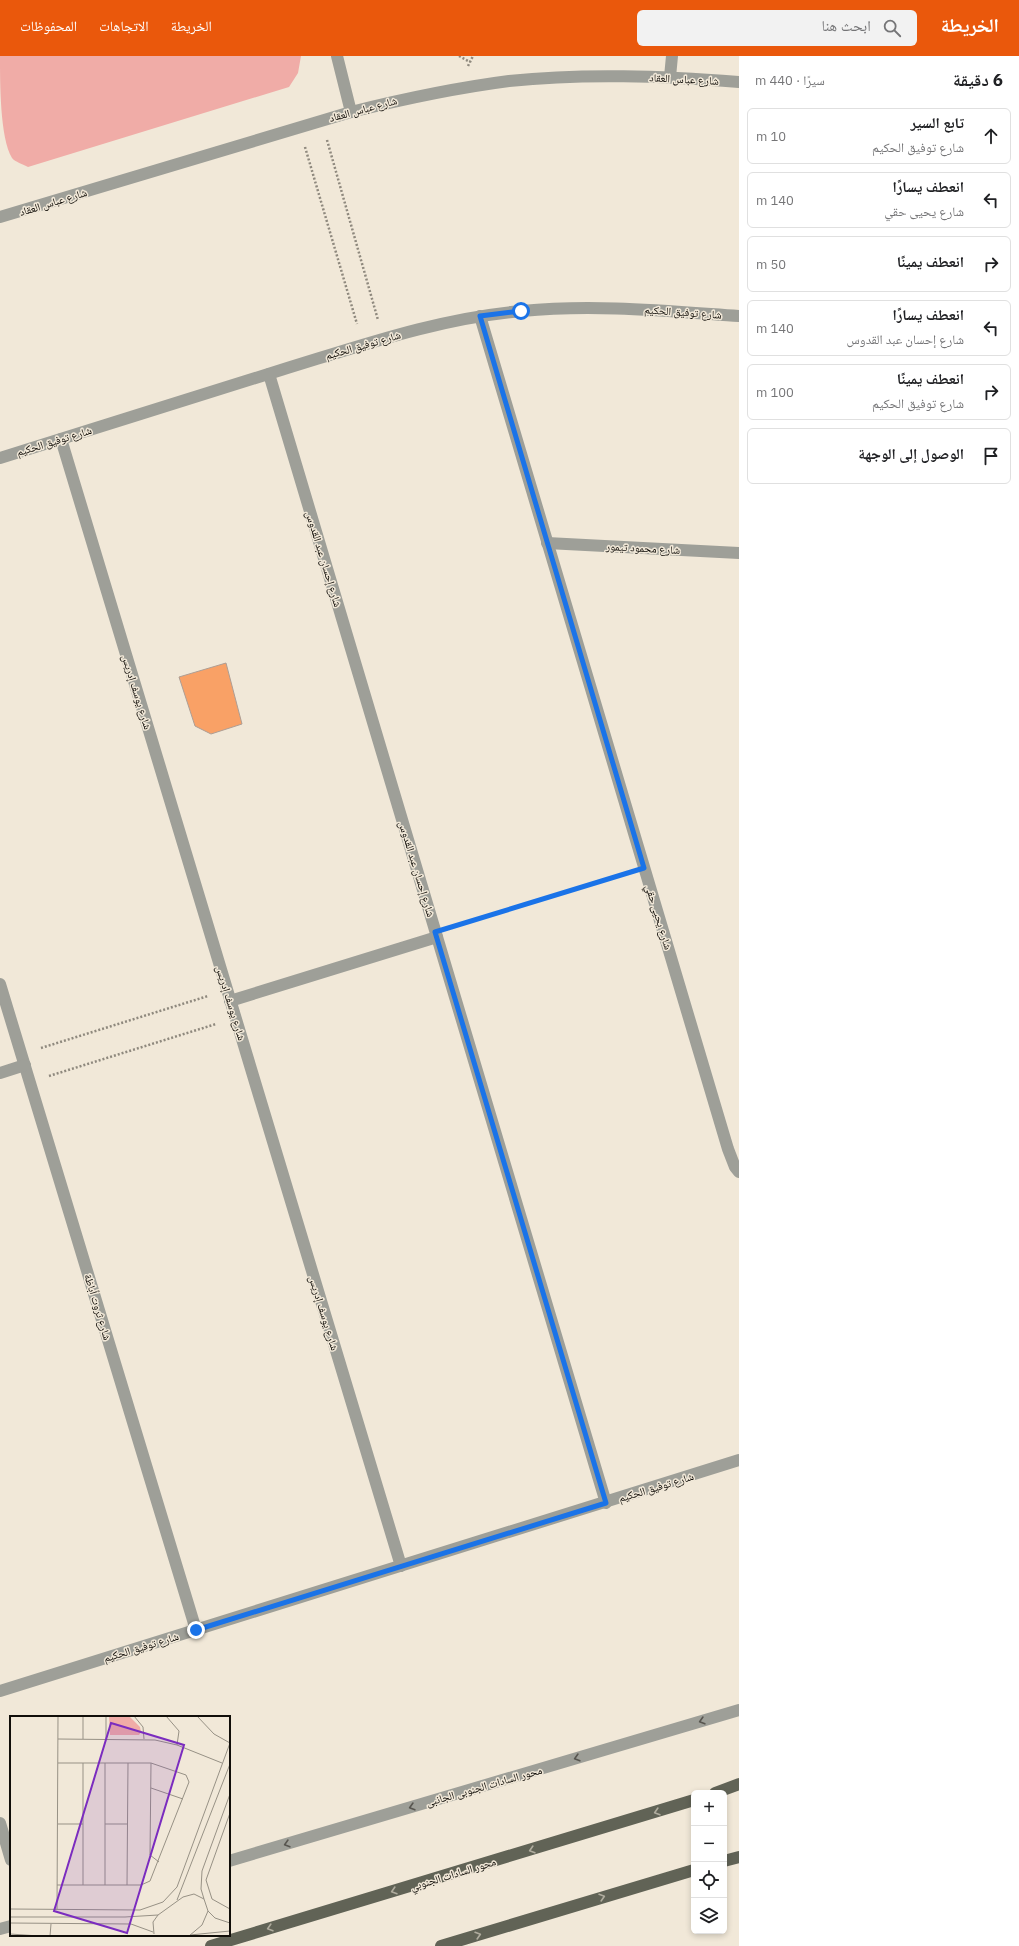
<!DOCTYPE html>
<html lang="ar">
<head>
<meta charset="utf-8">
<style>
	body { margin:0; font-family:"IBM Plex Sans","Noto Naskh Arabic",sans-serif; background:#f2f2f2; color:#202124; direction:rtl }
	.controls { position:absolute; right:12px; bottom:12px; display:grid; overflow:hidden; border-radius:6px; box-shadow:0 2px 6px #0003 }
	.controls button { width:36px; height:36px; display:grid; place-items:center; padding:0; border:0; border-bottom:1px solid #e0e0e0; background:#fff; color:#202124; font:20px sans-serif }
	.stop { position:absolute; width:12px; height:12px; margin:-9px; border:3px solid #1a73e8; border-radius:50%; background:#fff }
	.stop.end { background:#1a73e8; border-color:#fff; box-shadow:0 1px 4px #0008 }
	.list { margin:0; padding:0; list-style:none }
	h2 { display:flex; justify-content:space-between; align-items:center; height:52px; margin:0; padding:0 16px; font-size:17px }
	h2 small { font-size:13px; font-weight:400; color:#757577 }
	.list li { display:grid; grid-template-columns:26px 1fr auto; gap:12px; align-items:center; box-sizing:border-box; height:56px; margin:0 8px 8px; padding:0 8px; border:1px solid #e0e0e0; border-radius:6px }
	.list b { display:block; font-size:15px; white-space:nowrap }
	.list p { margin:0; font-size:13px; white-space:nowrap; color:#757577 }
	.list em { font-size:13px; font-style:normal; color:#757577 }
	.icon { flex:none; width:22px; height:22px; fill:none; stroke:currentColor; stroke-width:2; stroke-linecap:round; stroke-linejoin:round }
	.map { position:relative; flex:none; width:739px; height:1890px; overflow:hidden; direction:ltr }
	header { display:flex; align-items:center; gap:24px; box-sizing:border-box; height:56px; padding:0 20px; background:#ea580c; color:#fff }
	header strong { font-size:19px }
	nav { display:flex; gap:22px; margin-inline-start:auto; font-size:14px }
	.search { width:280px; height:36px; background:#f2f2f2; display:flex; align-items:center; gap:10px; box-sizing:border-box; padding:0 14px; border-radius:6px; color:#757577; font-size:15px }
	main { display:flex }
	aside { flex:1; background:#fff }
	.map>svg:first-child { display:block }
</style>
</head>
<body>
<header>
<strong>الخريطة</strong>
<div class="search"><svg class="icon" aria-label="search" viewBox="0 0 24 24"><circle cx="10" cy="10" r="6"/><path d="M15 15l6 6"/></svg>ابحث هنا</div>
<nav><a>الخريطة</a><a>الاتجاهات</a><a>المحفوظات</a></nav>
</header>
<main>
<aside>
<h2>6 دقيقة<small>سيرًا · 440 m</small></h2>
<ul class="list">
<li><svg class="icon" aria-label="ahead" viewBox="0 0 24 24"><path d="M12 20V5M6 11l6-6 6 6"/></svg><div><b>تابع السير</b><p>شارع توفيق الحكيم</p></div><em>10 m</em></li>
<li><svg class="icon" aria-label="left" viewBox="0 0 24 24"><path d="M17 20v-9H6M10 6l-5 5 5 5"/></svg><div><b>انعطف يسارًا</b><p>شارع يحيى حقي</p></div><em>140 m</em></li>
<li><svg class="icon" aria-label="right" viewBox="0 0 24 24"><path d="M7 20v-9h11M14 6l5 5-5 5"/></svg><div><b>انعطف يمينًا</b></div><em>50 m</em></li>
<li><svg class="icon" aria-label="left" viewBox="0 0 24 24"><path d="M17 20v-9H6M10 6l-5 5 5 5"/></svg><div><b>انعطف يسارًا</b><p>شارع إحسان عبد القدوس</p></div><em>140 m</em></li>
<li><svg class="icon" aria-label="right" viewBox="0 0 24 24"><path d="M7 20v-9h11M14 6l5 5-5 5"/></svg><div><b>انعطف يمينًا</b><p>شارع توفيق الحكيم</p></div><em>100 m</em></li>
<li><svg class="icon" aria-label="arrive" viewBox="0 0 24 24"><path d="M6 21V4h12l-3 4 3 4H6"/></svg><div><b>الوصول إلى الوجهة</b></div></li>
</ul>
</aside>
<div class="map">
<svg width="739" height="1890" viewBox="0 0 739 1890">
	<rect width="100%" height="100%" fill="#f1e8d8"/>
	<path fill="#f0aca7" d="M0 0H301L298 17 289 31 28 111C23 108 15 106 12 102 0 82 0 27 0 0Z"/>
	<path fill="#f9a166" stroke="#ae9e94" d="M226 607 242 668 211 678 195 670 179 621Z"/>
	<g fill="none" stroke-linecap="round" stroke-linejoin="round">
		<g stroke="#8f897e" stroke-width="2.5" stroke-dasharray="2 2" stroke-linecap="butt">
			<path d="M459 0 470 6"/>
			<path d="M468 10 473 0"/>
			<path d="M327 84 378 264"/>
			<path d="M305 91 357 268"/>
			<path d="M455 870 624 818"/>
			<path d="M41 992 208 940"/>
			<path d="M49 1020 216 968"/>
		</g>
		<g stroke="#9e9f98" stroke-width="12">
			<path d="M337 0 351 56"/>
			<path d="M670 21 672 0"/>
			<path d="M0 161 351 56C403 43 455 32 509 25 585 17 662 20 739 26"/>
			<path d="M480 260 728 1093 735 1111 739 1116"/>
			<path d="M269 318 606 1447"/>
			<path d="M61 383 401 1510"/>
			<path d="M0 402C94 373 187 343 281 314 360 290 439 262 522 255 594 248 666 255 739 260"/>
			<path d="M547 487 739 497"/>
			<path d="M0 928 196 1574"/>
			<path d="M230 945 437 881"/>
			<path d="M0 1017 25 1009"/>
			<path d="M0 1635 739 1404"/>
			<path d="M0 1767 11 1804"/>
			<path d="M229 1805 739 1654"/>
			<path d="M0 1873 11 1870"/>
		</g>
		<g stroke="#616356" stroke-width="12">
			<path d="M715 1737 739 1728"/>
			<path d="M724 1805 739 1801"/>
			<path d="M211 1890 694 1744"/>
			<path d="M441 1890 694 1814"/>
		</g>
	</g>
	<defs><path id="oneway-chevron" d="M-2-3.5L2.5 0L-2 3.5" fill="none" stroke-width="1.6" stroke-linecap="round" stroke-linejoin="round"/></defs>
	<g stroke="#585650">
		<use href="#oneway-chevron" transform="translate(702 1665) rotate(164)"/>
		<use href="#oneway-chevron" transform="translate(577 1702) rotate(164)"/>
		<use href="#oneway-chevron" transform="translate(412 1751) rotate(164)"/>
		<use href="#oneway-chevron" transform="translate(287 1788) rotate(164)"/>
	</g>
	<g stroke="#b0ac9e">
		<use href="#oneway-chevron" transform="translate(657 1756) rotate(163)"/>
		<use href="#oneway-chevron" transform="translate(532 1794) rotate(163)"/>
		<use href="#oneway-chevron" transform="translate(394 1835) rotate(163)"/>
		<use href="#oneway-chevron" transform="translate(602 1841) rotate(-17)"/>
		<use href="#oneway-chevron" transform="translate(270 1872) rotate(163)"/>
		<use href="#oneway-chevron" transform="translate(478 1879) rotate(-17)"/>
	</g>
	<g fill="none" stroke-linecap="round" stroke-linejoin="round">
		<path stroke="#1a73e8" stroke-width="5" d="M196 1574 606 1447 435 876 644 812 480 260 521 255"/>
	</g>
	<g text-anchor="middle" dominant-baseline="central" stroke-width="3" stroke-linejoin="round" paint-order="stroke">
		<g font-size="11" fill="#110e09" stroke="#f1e8d8">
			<text transform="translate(684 23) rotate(3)">شارع عباس العقاد</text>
			<text transform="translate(363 53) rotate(-15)">شارع عباس العقاد</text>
			<text transform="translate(53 146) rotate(-17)">شارع عباس العقاد</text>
			<text transform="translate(683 256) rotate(4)">شارع توفيق الحكيم</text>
			<text transform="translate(363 289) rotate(-16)">شارع توفيق الحكيم</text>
			<text transform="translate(54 385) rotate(-17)">شارع توفيق الحكيم</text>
			<text transform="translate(643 492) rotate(3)">شارع محمود تيمور</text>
			<text transform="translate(324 503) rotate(73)">شارع إحسان عبد القدوس</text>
			<text transform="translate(137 636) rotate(73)">شارع يوسف إدريس</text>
			<text transform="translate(417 813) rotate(73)">شارع إحسان عبد القدوس</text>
			<text transform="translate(659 861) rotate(73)">شارع يحيى حقي</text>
			<text transform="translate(231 947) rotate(73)">شارع يوسف إدريس</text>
			<text transform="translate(98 1251) rotate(73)">شارع ثروت أباظة</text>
			<text transform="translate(324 1257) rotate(73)">شارع يوسف إدريس</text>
			<text transform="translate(656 1431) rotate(-17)">شارع توفيق الحكيم</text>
			<text transform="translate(141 1591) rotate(-17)">شارع توفيق الحكيم</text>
			<text transform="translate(484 1730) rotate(-16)">محور السادات الجنوبى الجانبى</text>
			<text transform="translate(453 1818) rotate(-17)">محور السادات الجنوبي</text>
		</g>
	</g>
	<g transform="translate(10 1660)">
		<rect width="220" height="220" fill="#f1e8d8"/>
		<path d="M99 0H119L130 11 131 16 129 19H100Z" fill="#f0aca7"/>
		<path fill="none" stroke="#979185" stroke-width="1" d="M124 0 133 11 134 23M156 0 169 15 167 29M187 0 204 18 220 27M48 23 145 24 167 29 212 47M73 23V0M96 23V0M141 47 140 139 149 146M141 72 173 83M220 97 196 164 202 183 220 193M48 108H73M95 108H118M47 169H131L140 165 179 66 176 59 141 47H48M73 169V47M95 169V47M117 169 118 47M194 183 191 173 192 155 220 78M167 184 220 48M0 193 130 194 153 186 167 171 220 27M47 193 48 0M198 195 205 202 220 207M0 201H115L148 199M0 207 121 208 143 216M0 218 29 220M144 218 143 206 148 199 173 181 184 178 194 183 198 195 192 209 179 220M180 219 220 215M40 220 41 208M62 220H89"/>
		<path fill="#7b2cbf" fill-opacity="0.15" stroke="#7b2cbf" stroke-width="2" d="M101 7 174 29 117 217 44 195Z"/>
		<rect width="220" height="220" fill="none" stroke="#110e09" stroke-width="2"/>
	</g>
</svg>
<div class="controls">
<button>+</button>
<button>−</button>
<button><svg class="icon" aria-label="locate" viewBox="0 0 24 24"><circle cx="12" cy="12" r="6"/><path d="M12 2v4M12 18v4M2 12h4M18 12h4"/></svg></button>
<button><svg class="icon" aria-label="layers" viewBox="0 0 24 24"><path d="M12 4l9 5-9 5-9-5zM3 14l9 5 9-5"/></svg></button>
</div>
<div class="stop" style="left:521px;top:255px"></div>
<div class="stop end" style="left:196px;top:1574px"></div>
</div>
</main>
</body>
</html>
